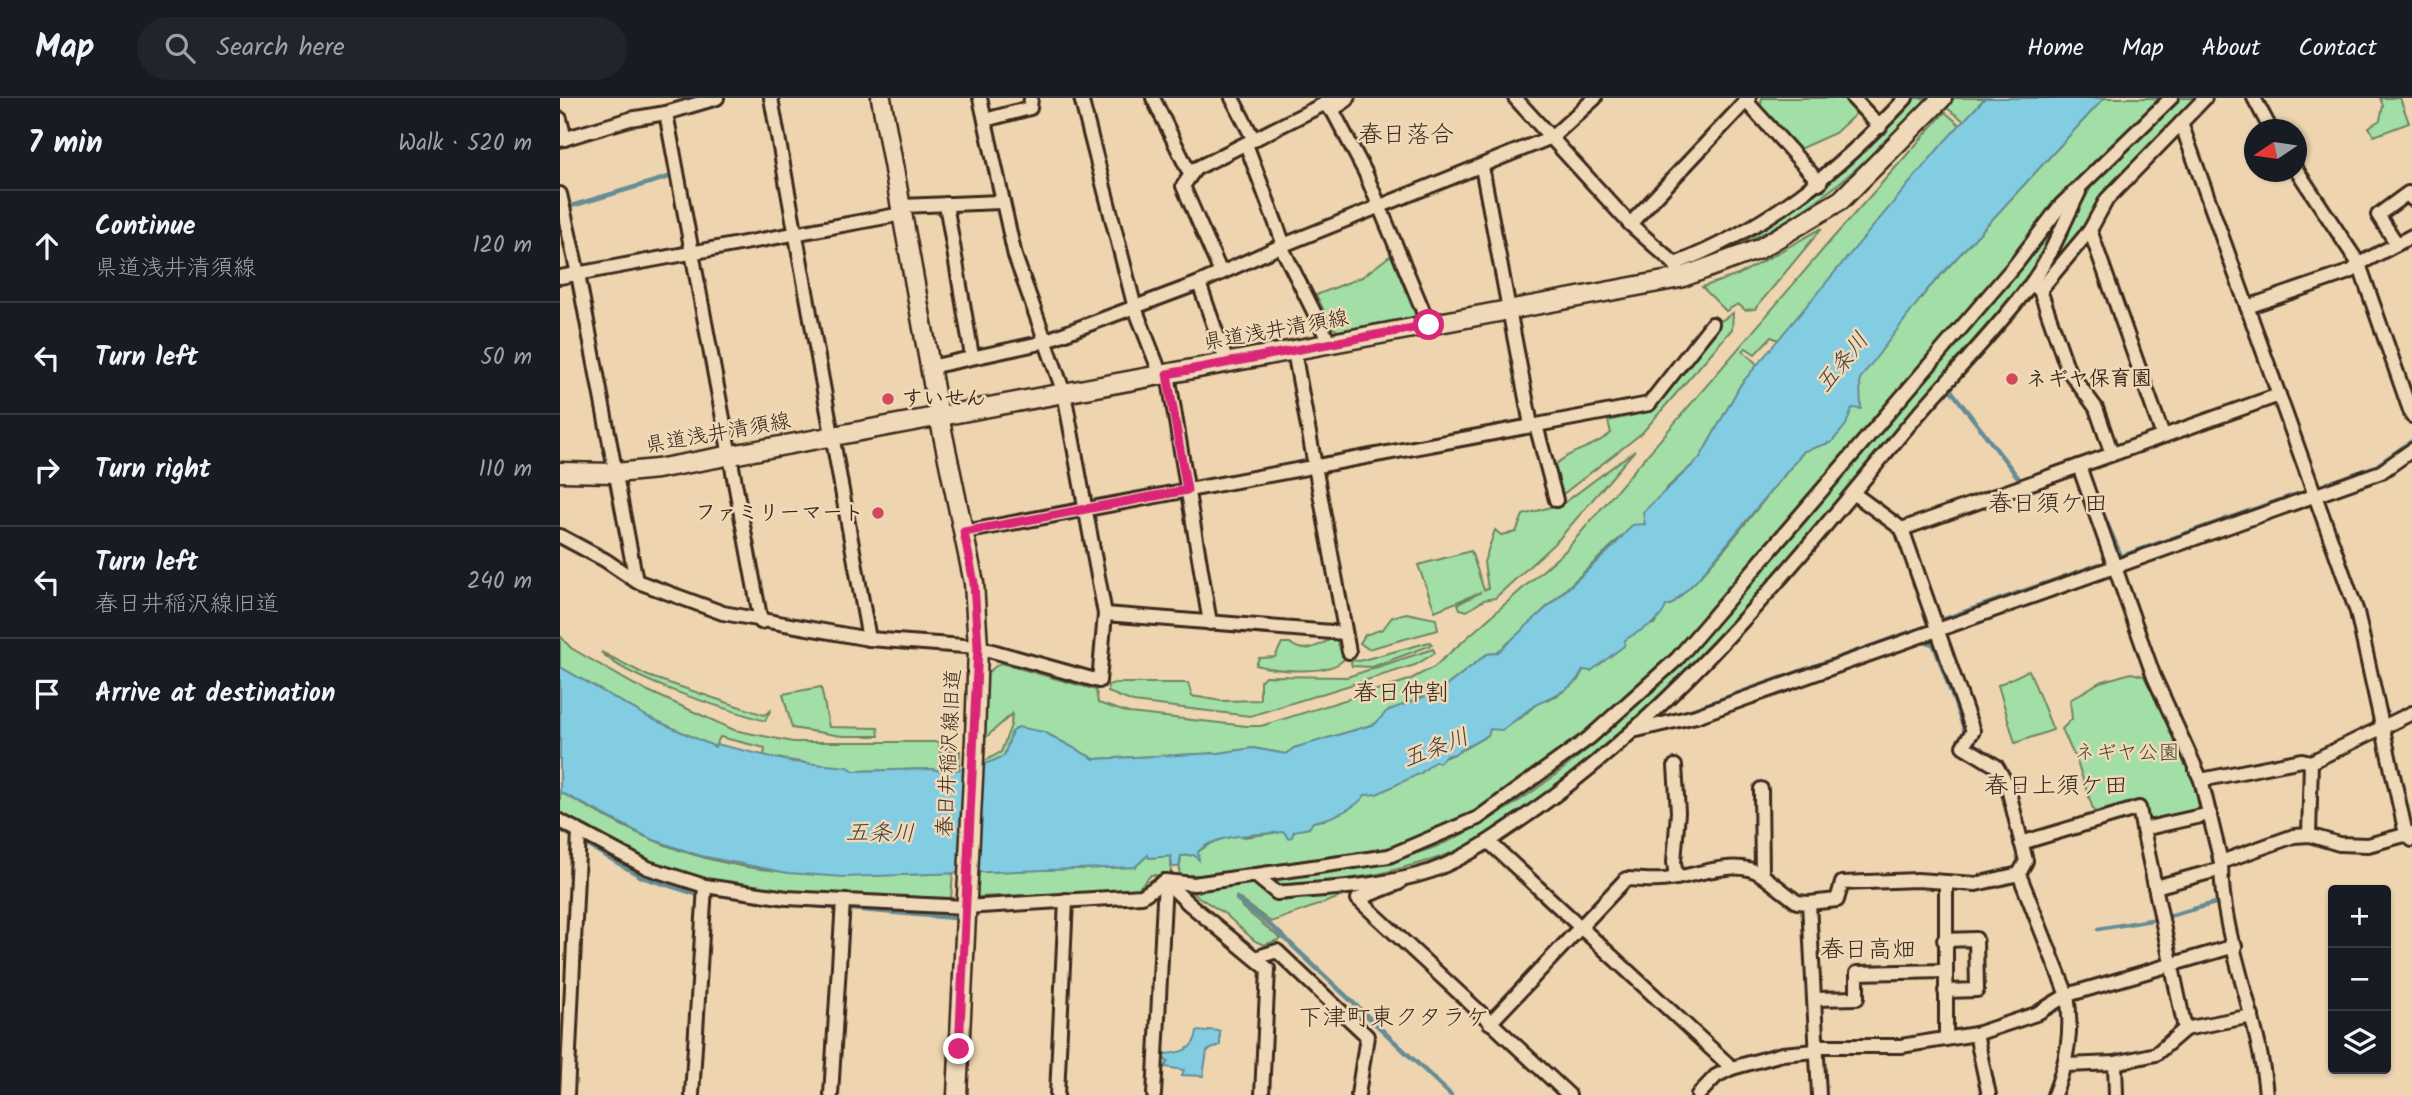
<!DOCTYPE html>
<html lang="en">
<head>
<meta charset="utf-8">
<style>
	body { margin:0; font-family:Kalam,"Klee One",sans-serif; background:#20242c; color:#f1f3f6 }
	.controls { position:absolute; right:21px; bottom:21px; display:grid; overflow:hidden; border-radius:7px; box-shadow:0 2px 5px #0004 }
	.controls button { width:63px; height:63px; display:grid; place-items:center; padding:0; border:0; border-bottom:2px solid #363941; background:#171b24; color:#f1f3f6; font:35px sans-serif }
	.compass { position:absolute; left:1684px; top:21px; width:63px; height:63px; border-radius:50%; background:#171b24; box-shadow:0 2px 5px #0004; rotate:257deg }
	.stop { position:absolute; width:21px; height:21px; margin:-16px; border:5px solid #db2777; border-radius:50%; background:#fff }
	.stop.end { background:#db2777; border-color:#fff; box-shadow:0 2px 7px #0008 }
	.list { margin:0; padding:0; list-style:none }
	h2 { display:flex; justify-content:space-between; align-items:center; height:91px; margin:0; padding:0 28px; font-size:30px }
	h2 small { font-size:23px; font-weight:400; color:#9ea1a6 }
	.list li { display:grid; grid-template-columns:46px 1fr auto; gap:21px; align-items:center; box-sizing:border-box; height:112px; padding:0 28px; border-top:2px solid #363941 }
	.list b { display:block; font-size:26px; white-space:nowrap }
	.list p { margin:0; font-size:23px; white-space:nowrap; color:#9ea1a6 }
	.list em { font-size:23px; font-style:normal; color:#9ea1a6 }
	.icon { flex:none; width:38px; height:38px; fill:none; stroke:currentColor; stroke-width:2; stroke-linecap:round; stroke-linejoin:round }
	.map { position:relative; flex:none; width:1852px; height:997px; overflow:hidden }
	header { display:flex; align-items:center; gap:42px; box-sizing:border-box; height:98px; padding:0 35px; background:#171b24; border-bottom:2px solid #363941 }
	header strong { font-size:33px }
	nav { display:flex; gap:38px; margin-inline-start:auto; font-size:24px }
	.search { width:490px; height:63px; background:#20242c; display:flex; align-items:center; gap:18px; box-sizing:border-box; padding:0 24px; border-radius:38px; color:#9ea1a6; font-size:26px }
	main { display:flex }
	aside { flex:1; background:#171b24 }
	.map>svg:first-child { display:block }
</style>
</head>
<body>
<header>
<strong>Map</strong>
<div class="search"><svg class="icon" aria-label="search" viewBox="0 0 24 24"><circle cx="10" cy="10" r="6"/><path d="M15 15l6 6"/></svg>Search here</div>
<nav><a>Home</a><a>Map</a><a>About</a><a>Contact</a></nav>
</header>
<main>
<aside>
<h2>7 min<small>Walk · 520 m</small></h2>
<ul class="list">
<li><svg class="icon" aria-label="ahead" viewBox="0 0 24 24"><path d="M12 20V5M6 11l6-6 6 6"/></svg><div><b>Continue</b><p>県道浅井清須線</p></div><em>120 m</em></li>
<li><svg class="icon" aria-label="left" viewBox="0 0 24 24"><path d="M17 20v-9H6M10 6l-5 5 5 5"/></svg><div><b>Turn left</b></div><em>50 m</em></li>
<li><svg class="icon" aria-label="right" viewBox="0 0 24 24"><path d="M7 20v-9h11M14 6l5 5-5 5"/></svg><div><b>Turn right</b></div><em>110 m</em></li>
<li><svg class="icon" aria-label="left" viewBox="0 0 24 24"><path d="M17 20v-9H6M10 6l-5 5 5 5"/></svg><div><b>Turn left</b><p>春日井稲沢線旧道</p></div><em>240 m</em></li>
<li><svg class="icon" aria-label="arrive" viewBox="0 0 24 24"><path d="M6 21V4h12l-3 4 3 4H6"/></svg><div><b>Arrive at destination</b></div></li>
</ul>
</aside>
<div class="map">
<svg width="1852" height="997" viewBox="0 0 1852 997">
	<rect width="100%" height="100%" fill="#eed5b0"/>
	<filter id="ink" filterUnits="userSpaceOnUse"><feTurbulence type="fractalNoise" baseFrequency=".0143" numOctaves="2"/><feDisplacementMap in="SourceGraphic" scale="14" xChannelSelector="R" yChannelSelector="G"/><feConvolveMatrix kernelMatrix="1 2 1 2 8 2 1 2 1" color-interpolation-filters="sRGB"/></filter>
	<g filter="url(#ink)">
		<g fill="#a2dfa6" stroke="#6e8462" stroke-width="2">
			<path d="M1202 0H1287L1299 13 1275 35 1237 52 1200 12Z"/>
			<path d="M1354 0H1367C1294 79 1237 130 1132 165L1193 137 1249 101 1284 71Z"/>
			<path d="M1394 0H1425L1404 23 1387 10Z"/>
			<path d="M1544 0H1601L1499 101 1445 170 1115 555 1026 636 986 667 901 724 865 739 827 750 641 777H619L621 758 634 757C644 748 673 732 685 739L749 730 752 724 764 722 805 697 861 675 874 663 895 656 928 637 930 631 961 620 976 606 998 597 1018 582 1023 572 1081 529 1094 526 1106 508 1112 506 1138 481 1167 448 1244 353 1272 344 1292 310H1297L1299 281 1368 191Z"/>
			<path d="M1618 0H1638L1540 98 1523 129 1478 183 1534 84Z"/>
			<path d="M1820 0H1840L1849 25 1814 38 1809 29 1820 22 1823 8Z"/>
			<path d="M1385 14 1400 27 1219 242 1211 239 1195 256 1186 250 1183 253 1198 267 1181 286 1140 360 1106 391 1085 426 1061 439 938 555 927 556 881 592 815 626 734 650 726 656 693 650 659 655 534 661 484 634H452L444 658 422 668 423 664 441 654 451 627 452 616 423 642 427 575 440 565 536 592 538 605 569 615 687 628H701L849 582 874 569 1005 453 1272 141Z"/>
			<path d="M1496 123 1498 127 1467 182 1395 263 1172 529 1050 649 911 748 872 762 819 776 730 790 718 785 716 780 719 777C777 771 835 768 889 743 1040 670 1147 534 1252 409 1333 314 1414 219 1496 123Z"/>
			<path d="M1262 130 1195 211 1185 212 1178 206 1166 213 1142 189 1178 177Z"/>
			<path d="M831 157 855 216 853 219 778 233 772 229 756 197 802 179Z"/>
			<path d="M1173 215 1172 231 1082 335 1003 396 994 368C1011 351 1033 351 1051 335L1048 323 1091 313 1157 233 1155 227Z"/>
			<path d="M1075 352 999 441 935 500 924 502 907 513 900 511 898 506 921 494 875 513 858 467 911 453 924 492 928 491 924 464 935 432 941 437 956 434 963 417 1004 405Z"/>
			<path d="M846 515 876 521 878 532 808 551 800 545 805 537 823 531 832 519Z"/>
			<path d="M0 538 11 550 75 587 174 632 233 644H379L380 654 400 653 399 670 380 675 372 671 294 673 204 658 205 650 160 639 155 649 88 619 0 569Z"/>
			<path d="M775 539 785 560C772 578 716 573 696 567L699 560 715 559 722 545H730C745 558 760 546 775 539Z"/>
			<path d="M870 544 872 547 812 569 792 568 791 565 792 562 799 563Z"/>
			<path d="M873 551 875 555 855 567 690 618 573 604 548 594V587L555 585H628L632 598 662 603 700 602V583L705 578 787 579Z"/>
			<path d="M41 554 88 578 204 617 210 613 205 623C164 610 69 583 41 554Z"/>
			<path d="M1469 572 1493 632 1455 645 1438 587Z"/>
			<path d="M1571 575 1584 578C1597 605 1648 689 1638 714L1595 725 1588 723 1584 706 1579 704 1534 714 1517 664 1502 631 1512 621 1510 602 1540 584Z"/>
			<path d="M261 589 269 629 318 630 319 638H282L232 630 223 596Z"/>
			<path d="M0 694C30 710 60 728 91 741 186 783 292 779 393 775L391 800C309 797 227 800 146 782 94 771 47 742 0 717Z"/>
			<path d="M588 757 590 760 611 758V777H591L576 793 415 799 417 774 575 769Z"/>
			<path d="M690 783 724 803 811 788 711 824 676 798 682 809 721 841 704 847 695 843 665 816 631 794Z"/>
		</g>
		<g fill="#83cde3" stroke="#668c94" stroke-width="2">
			<path d="M1425 0H1544L1368 191 1300 281 1301 311 1292 310 1286 327 1272 344 1244 353 1138 481 1112 506 1106 508C1100 526 1080 531 1065 542L1064 548 1031 573 1023 572C1013 594 992 596 974 608 963 615 953 625 942 632L930 631 928 637 894 656 886 658 879 665 875 663 861 675 817 696 805 697C796 711 769 721 753 724L749 730 734 733 732 739 728 740 724 734C701 737 655 735 638 754L639 762 634 757 621 758 619 769H612L611 758 589 760 588 757 575 769 284 779 228 775 141 758 91 741 0 694V569L88 619 155 649 156 646 233 664 288 669 294 673 373 671C385 677 431 666 444 658L452 634 458 629 484 634 534 661 659 655 693 650 726 656 734 650 815 626 827 613 881 592 927 556 937 555 1054 448 1072 427 1085 426 1083 414 1140 360 1181 286 1384 44Z"/>
			<path d="M648 932 660 933V947L647 953 643 978 622 977 624 972 605 969 608 963 603 961V956C620 955 635 953 637 933L647 934Z"/>
		</g>
		<g fill="none" stroke-linecap="round" stroke-linejoin="round">
			<g stroke="#668c94" stroke-width="4.5">
				<path d="M8 109 109 79"/>
				<path d="M1390 291 1460 382 1522 360"/>
				<path d="M1763 387 1816 368 1852 343"/>
				<path d="M1540 409 1561 458"/>
				<path d="M1559 459 1740 395"/>
				<path d="M1384 521 1540 466"/>
				<path d="M1367 544 1374 547 1406 636"/>
				<path d="M1125 614 1364 529"/>
				<path d="M1645 724 1650 748"/>
				<path d="M0 731 13 739"/>
				<path d="M24 745 82 779 136 796"/>
				<path d="M1652 756 1654 769"/>
				<path d="M151 796 274 810"/>
				<path d="M677 801 716 832 891 997"/>
				<path d="M290 811 394 820"/>
				<path d="M1605 819 1659 804"/>
				<path d="M1538 831 1597 821"/>
			</g>
			<defs>
				<g id="street">
					<path d="M211 0 309 541"/>
					<path d="M521 0 575 210 601 277"/>
					<path d="M593 0 629 74 768 4"/>
					<path d="M672 0 694 42"/>
					<path d="M766 0 805 74 869 227"/>
					<path d="M955 0 1070 126 1115 166 1118 173"/>
					<path d="M1293 0 1320 29"/>
					<path d="M1645 0 1621 25 1797 514 1846 736 1852 742"/>
					<path d="M1694 0 1711 32"/>
					<path d="M1186 3 1260 85"/>
					<path d="M106 15 201 524"/>
					<path d="M0 21 5 41"/>
					<path d="M425 22 470 10 471 0"/>
					<path d="M0 42 70 21 106 15 157 0"/>
					<path d="M686 46 724 147"/>
					<path d="M922 69 971 327"/>
					<path d="M635 71 623 88 661 175"/>
					<path d="M1736 71 1799 166 1852 318"/>
					<path d="M0 96 18 176 76 483"/>
					<path d="M386 106 412 258"/>
					<path d="M341 108 441 104"/>
					<path d="M1070 126 1189 0"/>
					<path d="M1530 132 1603 338"/>
					<path d="M1837 146 1818 117 1848 95 1852 101"/>
					<path d="M721 148 770 246"/>
					<path d="M1115 166C1211 128 1276 75 1346 0"/>
					<path d="M0 179 342 116"/>
					<path d="M639 185 667 265"/>
					<path d="M1473 187 1480 192 1508 272 1536 310 1552 356"/>
					<path d="M1480 192 1530 132 1547 101 1621 25"/>
					<path d="M1687 209 1792 173 1799 166 1852 138"/>
					<path d="M734 253 789 554"/>
					<path d="M370 269 476 246 639 185 721 148 992 39 1035 0"/>
					<path d="M608 276 650 525"/>
					<path d="M976 327 996 402"/>
					<path d="M1519 368 1594 579 1641 682 1661 764"/>
					<path d="M1293 395 1342 431 1413 633 1403 648 1436 668 1447 686 1466 763 1459 776 1507 897C1513 933 1507 964 1494 997"/>
					<path d="M1342 431 1719 297"/>
					<path d="M404 434 1089 306 1152 226"/>
					<path d="M0 438 45 462 76 483 163 515 309 541 418 549 539 583 545 516 504 295 455 158 420 0"/>
					<path d="M545 516 785 535"/>
					<path d="M1077 632 1136 618 1821 374 1852 352"/>
					<path d="M1115 668 1118 714 1114 764 1116 780"/>
					<path d="M1641 682 1742 662 1751 664 1852 615"/>
					<path d="M1201 691 1202 777 1237 804 1249 805 1259 997"/>
					<path d="M0 723 88 770 145 788 227 800 405 809 582 798 605 783 634 786 829 758 918 720 1029 640 1117 561 1456 166 1501 107 1611 0"/>
					<path d="M1583 731 1625 931"/>
					<path d="M1749 737 1751 664"/>
					<path d="M929 744 1172 970 1222 956 1256 953"/>
					<path d="M1461 745 1579 710 1583 731 1650 716"/>
					<path d="M695 777 717 795C767 790 823 789 871 773 909 759 943 734 976 711 1119 609 1228 473 1339 339 1381 288 1430 240 1470 187 1490 161 1504 124 1519 94"/>
					<path d="M839 785 798 801 1009 997"/>
					<path d="M1386 785V941"/>
					<path d="M1595 789 1661 771"/>
					<path d="M1249 805 1277 802 1282 785 1357 782 1416 786 1459 776"/>
					<path d="M1384 842 1416 841 1417 892 1385 893"/>
					<path d="M695 860 717 853 807 938 798 997"/>
					<path d="M1256 901 1297 900V875L1385 873"/>
					<path d="M930 925 1066 781C1080 781 1096 784 1110 781 1138 777 1177 760 1202 777"/>
					<path d="M1416 936 1429 997"/>
					<path d="M1256 948H1341L1416 936 1476 916 1507 897 1675 848"/>
					<path d="M1555 965 1556 997"/>
					<path d="M1506 967 1555 965 1596 956 1625 931 1692 918"/>
					<path d="M7 997 19 734"/>
					<path d="M132 997 145 788"/>
					<path d="M271 997 283 803"/>
					<path d="M497 997 506 802"/>
					<path d="M594 997 605 783 628 805 708 871 702 997"/>
					<path d="M1138 997 1156 978 1172 970"/>
					<path d="M1706 997C1700 918 1661 843 1661 764L1734 738 1749 737 1779 746 1808 747 1852 735"/>
				</g>
				<g id="secondary">
					<path d="M321 0 379 318 414 485 418 549 415 640 397 997"/>
					<path d="M771 9 785 0"/>
					<path d="M0 374 56 375 97 371 1120 180 1199 151 1281 102 1382 0"/>
				</g>
			</defs>
			<use href="#street" stroke="#3b2a1e" stroke-width="18"/>
			<use href="#secondary" stroke="#3b2a1e" stroke-width="23"/>
			<use href="#street" stroke="#efd9b8" stroke-width="12"/>
			<use href="#secondary" stroke="#efd9b8" stroke-width="18"/>
		</g>
	</g>
	<g fill="none" stroke-linecap="round" stroke-linejoin="round" filter="url(#ink)">
		<path stroke="#db2777" stroke-width="9" d="M399 951 418 549 414 485 404 434 627 392 607 276 869 227"/>
	</g>
	<g fill="#d1495b" stroke="#efd9b8" stroke-width="2.5">
		<circle cx="1452" cy="281" r="7"/>
		<circle cx="328" cy="301" r="7"/>
		<circle cx="318" cy="415" r="7"/>
	</g>
	<g text-anchor="middle" dominant-baseline="central" stroke-width="5" stroke-linejoin="round" paint-order="stroke">
		<g font-size="21" fill="#3b2a1e" stroke="#efd9b8">
			<text transform="translate(716 233) rotate(-10)">県道浅井清須線</text>
			<text transform="translate(158 336) rotate(-10)">県道浅井清須線</text>
			<text transform="translate(390 655) rotate(-87)">春日井稲沢線旧道</text>
		</g>
		<g font-size="21" font-weight="bold" fill="#3b2a1e" stroke="#efd9b8" text-anchor="start">
			<text x="1466" y="281">ネギヤ保育園</text>
			<text x="342" y="301">すいせん</text>
			<text x="304" y="415" text-anchor="end">ファミリーマート</text>
		</g>
		<g font-size="21" fill="#4a4532" stroke="#efd9b8">
			<text x="1567" y="655">ネギヤ公園</text>
		</g>
		<g font-size="23" font-style="italic" fill="#46423c" stroke="#efd9b8">
			<text transform="translate(1283 265) rotate(-51)">五条川</text>
			<text transform="translate(876 651) rotate(-21)">五条川</text>
			<text transform="translate(320 736) rotate(1)">五条川</text>
		</g>
		<g font-size="24" fill="#3b2a1e" stroke="#efd9b8">
			<text x="846" y="37">春日落合</text>
			<text x="1488" y="406">春日須ケ田</text>
			<text x="841" y="595">春日仲割</text>
			<text x="1496" y="688">春日上須ケ田</text>
			<text x="1308" y="852">春日高畑</text>
			<text x="834" y="920">下津町東クタラケ</text>
		</g>
	</g>
</svg>
<div class="controls">
<button>+</button>
<button>−</button>
<button><svg class="icon" aria-label="layers" viewBox="0 0 24 24"><path d="M12 4l9 5-9 5-9-5zM3 14l9 5 9-5"/></svg></button>
</div>
<svg class="compass" viewBox="-18 -18 36 36"><path d="M0-13l5 13h-10z" fill="#e53935"/><path d="M0 13l5-13h-10z" fill="#9ea1a6"/></svg>
<div class="stop" style="left:869px;top:227px"></div>
<div class="stop end" style="left:399px;top:951px"></div>
</div>
</main>
</body>
</html>
